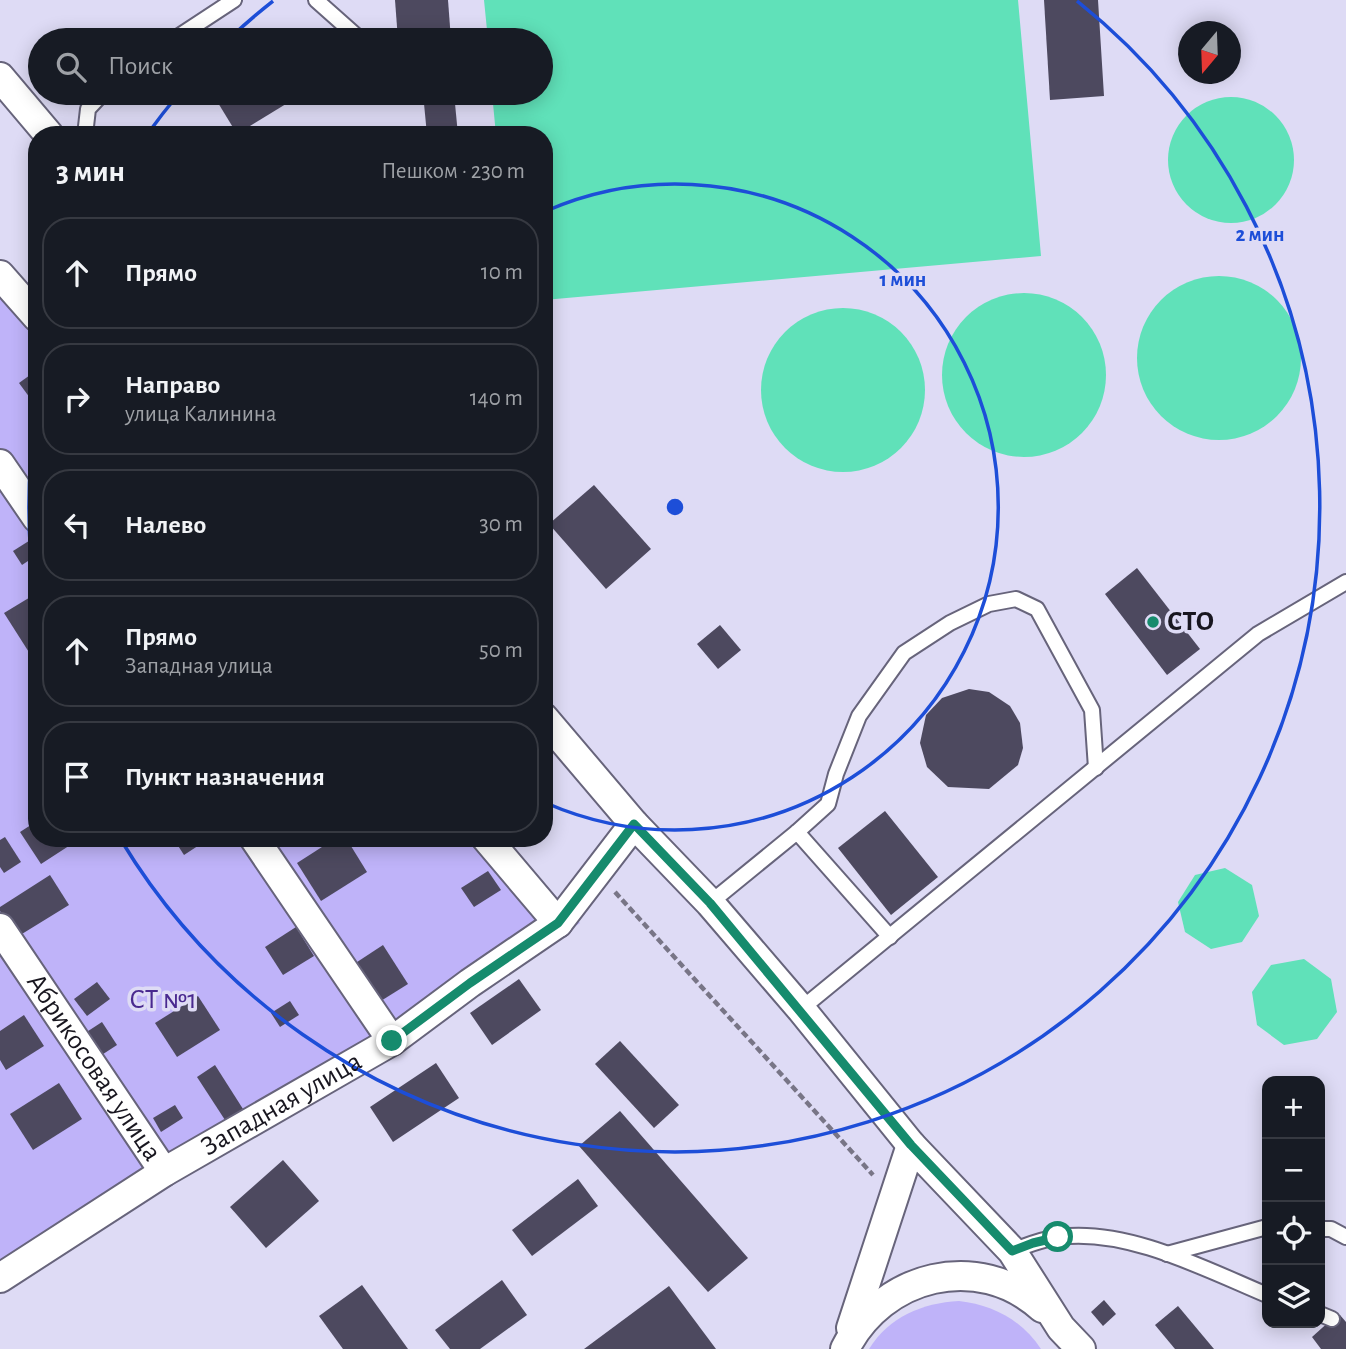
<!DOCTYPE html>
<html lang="ru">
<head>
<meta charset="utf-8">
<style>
	body { margin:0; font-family:"Alegreya Sans",sans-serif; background:#242831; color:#f1f3f6 }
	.controls { position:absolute; right:21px; bottom:21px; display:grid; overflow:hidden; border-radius:14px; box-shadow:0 4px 18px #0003 }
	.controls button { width:63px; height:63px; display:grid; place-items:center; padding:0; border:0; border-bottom:2px solid #363941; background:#171b24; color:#f1f3f6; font:35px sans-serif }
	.compass { position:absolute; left:1178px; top:21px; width:63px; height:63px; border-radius:50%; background:#171b24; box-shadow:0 4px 18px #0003; rotate:199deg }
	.stop { position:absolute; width:21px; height:21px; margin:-16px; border:5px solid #168b6d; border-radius:50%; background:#fff }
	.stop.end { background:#168b6d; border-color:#fff; box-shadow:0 2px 7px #0008 }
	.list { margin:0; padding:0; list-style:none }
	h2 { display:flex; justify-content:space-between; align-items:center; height:91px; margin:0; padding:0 28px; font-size:30px }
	h2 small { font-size:23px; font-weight:400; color:#9ea1a6 }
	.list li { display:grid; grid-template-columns:46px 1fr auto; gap:21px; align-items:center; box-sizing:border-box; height:112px; margin:0 14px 14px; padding:0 14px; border:2px solid #363941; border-radius:28px }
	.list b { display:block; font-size:26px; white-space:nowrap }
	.list p { margin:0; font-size:23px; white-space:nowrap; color:#9ea1a6 }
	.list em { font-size:23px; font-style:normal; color:#9ea1a6 }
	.icon { flex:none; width:38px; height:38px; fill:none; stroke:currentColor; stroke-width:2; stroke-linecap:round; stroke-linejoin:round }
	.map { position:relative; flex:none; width:1346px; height:1349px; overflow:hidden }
	.search { position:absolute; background:#171b24; box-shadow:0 4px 18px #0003; left:28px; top:28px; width:525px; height:77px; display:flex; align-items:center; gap:18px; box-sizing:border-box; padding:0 24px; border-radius:38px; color:#9ea1a6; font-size:26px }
	.panel { position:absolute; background:#171b24; box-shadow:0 4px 18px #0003; left:28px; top:126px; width:525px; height:721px; border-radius:28px }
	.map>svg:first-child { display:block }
</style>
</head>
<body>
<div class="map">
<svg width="1346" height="1349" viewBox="0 0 1346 1349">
	<rect width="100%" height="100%" fill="#dedbf5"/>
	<g fill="#bfb3f9">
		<path d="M0 260 37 303V838H504L580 923 326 1097 198 1164 0 1293Z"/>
		<path d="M959 1301C993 1305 1022 1320 1041 1349H869C889 1317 922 1303 959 1301Z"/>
	</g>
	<g fill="#60e1b9">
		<path d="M484 0H1018L1041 256 544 300V135H496L492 93H541V40H488Z"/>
		<circle cx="1231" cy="160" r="63"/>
		<circle cx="1219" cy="358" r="82"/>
		<circle cx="1024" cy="375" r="82"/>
		<circle cx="843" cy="390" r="82"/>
		<path d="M1225 868 1252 885 1259 916 1242 942 1211 949 1185 932 1178 902 1195 875Z"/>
		<path d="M1304 959 1331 979 1337 1012 1317 1039 1284 1045 1257 1025 1252 992 1271 965Z"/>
	</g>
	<g fill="#4d495f">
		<path d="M395 0H448L451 40H398Z"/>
		<path d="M1044 0H1098L1104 96 1050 100Z"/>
		<path d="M261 33 265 40H248Z"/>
		<path d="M212 93H297L299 96 237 134Z"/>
		<path d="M423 93H454L458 135H427Z"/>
		<path d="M37 370V393L30 398 19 383Z"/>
		<path d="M594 485 651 549 606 589 549 524Z"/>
		<path d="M32 539 37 546V555L22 565 13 551Z"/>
		<path d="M1137 568 1200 649 1167 675 1105 594Z"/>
		<path d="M37 593V654L32 657 4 613Z"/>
		<path d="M720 625 741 650 718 669 697 644Z"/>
		<path d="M969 689 989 692 1010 706 1020 723 1023 748 1018 765 989 789 948 787 927 767 920 743 926 715 942 698Z"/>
		<path d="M885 811 938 877 891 915 838 848Z"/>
		<path d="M37 821V838H77L78 840 41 864 20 832Z"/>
		<path d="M5 837 21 862 4 873 0 867V840Z"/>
		<path d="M173 838H210L184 855Z"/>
		<path d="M336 838H346L367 872 321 901 297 863Z"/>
		<path d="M488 871 501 890 474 907 461 888Z"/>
		<path d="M50 875 69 905 17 937 0 911V907Z"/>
		<path d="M296 927 314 956 283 975 265 947Z"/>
		<path d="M383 945 408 984 376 1004 351 966Z"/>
		<path d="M519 979 541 1010 492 1045 470 1013Z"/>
		<path d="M97 982 110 999 87 1016 74 999Z"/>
		<path d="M198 996 220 1030 177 1057 155 1023Z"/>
		<path d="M290 1001 299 1015 280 1027 271 1013Z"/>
		<path d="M24 1015 44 1046 6 1070 0 1060V1031Z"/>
		<path d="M102 1022 117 1045 97 1058 82 1035Z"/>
		<path d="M620 1041 679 1105 654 1128 595 1064Z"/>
		<path d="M436 1063 459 1098 393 1142 370 1107Z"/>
		<path d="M215 1065 243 1109 225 1120 197 1077Z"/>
		<path d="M59 1083 82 1119 33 1150 10 1114Z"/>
		<path d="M175 1105 183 1118 161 1132 153 1118Z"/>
		<path d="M620 1111 748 1258 708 1292 579 1146Z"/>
		<path d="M283 1160 319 1201 266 1248 230 1207Z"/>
		<path d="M578 1179 598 1206 532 1256 512 1230Z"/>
		<path d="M502 1280 527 1315 480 1349H450L435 1330Z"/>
		<path d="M362 1285 408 1349H343L319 1316Z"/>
		<path d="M669 1286 716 1349H584Z"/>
		<path d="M1104 1300 1116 1314 1103 1326 1091 1312Z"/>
		<path d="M1178 1306 1214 1349H1175L1155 1325Z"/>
		<path d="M1340 1315 1346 1322V1349H1321L1312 1337 1332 1319Z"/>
	</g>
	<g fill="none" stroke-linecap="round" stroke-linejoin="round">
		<defs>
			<g id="lane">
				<path d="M316 0 361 40"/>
				<path d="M173 40 234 0"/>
				<path d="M85 135 88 109 103 93"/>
				<path d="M797 832 828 804 836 774 859 716 904 653 950 623 989 604 1016 599 1037 609 1092 710 1096 768"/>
				<path d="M710 903 797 832 890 937"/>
				<path d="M801 1009 1258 634 1346 582"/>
				<path d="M1320 1229H1331L1346 1237"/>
				<path d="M1012 1251C1027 1245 1043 1239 1059 1237 1127 1228 1205 1269 1267 1295"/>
				<path d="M1167 1254 1267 1227"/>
				<path d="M1320 1314 1332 1319"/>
			</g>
			<g id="street">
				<path d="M0 77 49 135"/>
				<path d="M0 275 37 317"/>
				<path d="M0 464 37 518"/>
				<path d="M544 718 634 824 710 903 801 1009 911 1145 1012 1251 1061 1328 1081 1349"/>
				<path d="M254 838 392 1041"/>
				<path d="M486 838 558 923"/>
				<path id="s1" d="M0 928 164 1172"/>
				<path id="s2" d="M0 1278 164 1172 392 1041 470 983 558 923 634 824"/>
				<path d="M851 1328 911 1145"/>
				<path d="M845 1349C882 1275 978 1250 1042 1308"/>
			</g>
		</defs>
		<use href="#lane" stroke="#67647b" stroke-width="18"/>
		<use href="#street" stroke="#67647b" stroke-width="32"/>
		<path stroke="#787586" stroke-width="4.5" stroke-dasharray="7 3.5" stroke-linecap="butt" d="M615 892 873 1175"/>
		<use href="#lane" stroke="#fff" stroke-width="14"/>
		<use href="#street" stroke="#fff" stroke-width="28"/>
	</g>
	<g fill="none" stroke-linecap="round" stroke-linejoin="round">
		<path stroke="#168b6d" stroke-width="9" d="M392 1041 470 983 558 923 634 824 710 903 911 1145 1012 1251 1033 1243 1058 1237"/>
	</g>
	<g fill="none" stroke="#1d4ed8" stroke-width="3.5">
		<path d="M546 211A323 323 0 1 1 546 803"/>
		<path d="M36 602A646 646 0 0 1 36 412M149 132A646 646 0 0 1 177 96M230 38A646 646 0 0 1 273 1M1077 1A646 646 0 1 1 121 840"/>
	</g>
	<circle fill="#168b6d" stroke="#dedbf5" stroke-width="2.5" cx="1153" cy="622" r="7"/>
	<g text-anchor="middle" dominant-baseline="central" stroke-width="7" stroke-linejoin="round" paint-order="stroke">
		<g font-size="28" font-weight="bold" fill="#18161f" stroke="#dedbf5" text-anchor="start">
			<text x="1167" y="622">СТО</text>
		</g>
		<g font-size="28" fill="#49298f" stroke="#dedbf5">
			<text x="163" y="1000">СТ №1</text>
		</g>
		<g font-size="28" fill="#18161f" stroke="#dedbf5">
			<text stroke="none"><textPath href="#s1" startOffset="168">Абрикосовая улица</textPath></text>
			<text stroke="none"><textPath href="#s2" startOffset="331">Западная улица</textPath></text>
		</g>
	</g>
	<circle cx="675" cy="507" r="10" fill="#1d4ed8" stroke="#dedbf5" stroke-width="3.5"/>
	<g font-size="21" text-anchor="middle" font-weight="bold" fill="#1d4ed8" stroke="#dedbf5" stroke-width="7" stroke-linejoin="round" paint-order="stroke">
		<text x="1260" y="241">2 мин</text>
		<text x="903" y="286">1 мин</text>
	</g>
</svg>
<div class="controls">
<button>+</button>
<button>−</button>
<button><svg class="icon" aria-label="locate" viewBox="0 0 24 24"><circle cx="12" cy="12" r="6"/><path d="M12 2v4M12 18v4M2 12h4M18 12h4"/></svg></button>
<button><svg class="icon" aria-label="layers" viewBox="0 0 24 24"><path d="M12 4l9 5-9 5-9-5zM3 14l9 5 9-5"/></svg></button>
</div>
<svg class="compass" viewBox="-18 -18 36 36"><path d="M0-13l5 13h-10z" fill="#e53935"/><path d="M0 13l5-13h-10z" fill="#9ea1a6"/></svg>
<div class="stop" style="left:1058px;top:1237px"></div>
<div class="stop end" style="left:392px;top:1041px"></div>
<div class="search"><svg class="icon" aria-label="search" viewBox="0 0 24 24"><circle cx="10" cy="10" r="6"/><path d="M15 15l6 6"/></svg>Поиск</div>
<section class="panel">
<h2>3 мин<small>Пешком · 230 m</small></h2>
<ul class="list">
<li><svg class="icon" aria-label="ahead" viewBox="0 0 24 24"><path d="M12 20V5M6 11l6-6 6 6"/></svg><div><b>Прямо</b></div><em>10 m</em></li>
<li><svg class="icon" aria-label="right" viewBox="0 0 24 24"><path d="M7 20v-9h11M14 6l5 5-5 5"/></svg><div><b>Направо</b><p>улица Калинина</p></div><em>140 m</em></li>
<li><svg class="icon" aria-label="left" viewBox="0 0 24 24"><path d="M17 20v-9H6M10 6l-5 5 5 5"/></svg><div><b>Налево</b></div><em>30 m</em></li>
<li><svg class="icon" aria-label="ahead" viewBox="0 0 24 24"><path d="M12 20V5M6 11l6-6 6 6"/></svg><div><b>Прямо</b><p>Западная улица</p></div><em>50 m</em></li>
<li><svg class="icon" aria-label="arrive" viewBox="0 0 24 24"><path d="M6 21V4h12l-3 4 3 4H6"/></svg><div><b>Пункт назначения</b></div></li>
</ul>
</section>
</div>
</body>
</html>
